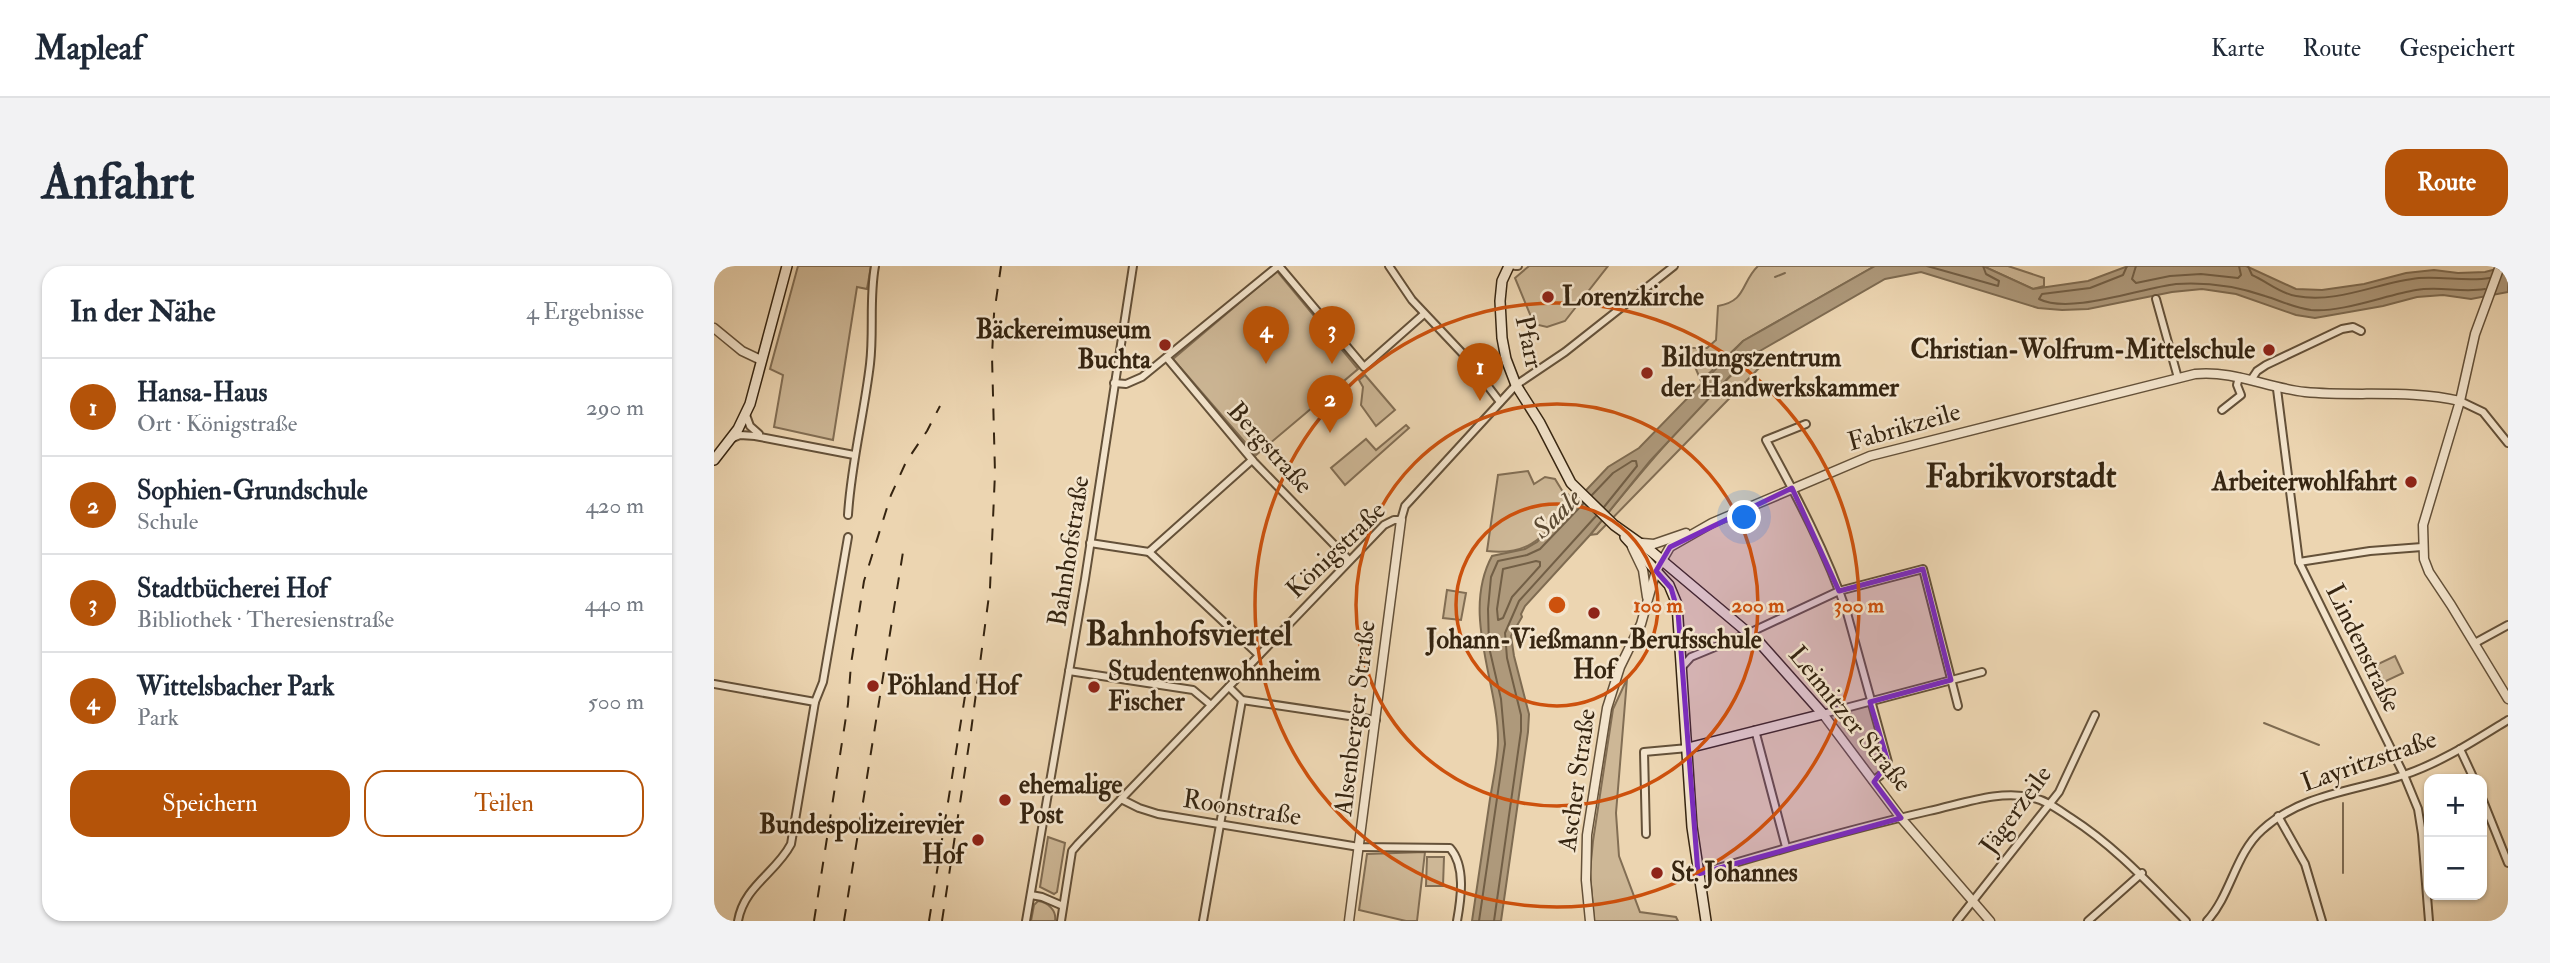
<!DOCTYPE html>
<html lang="de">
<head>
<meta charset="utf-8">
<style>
	body { margin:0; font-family:"IM FELL Double Pica",serif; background:#f2f2f3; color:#1f2937 }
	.controls { position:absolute; right:21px; bottom:21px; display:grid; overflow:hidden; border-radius:14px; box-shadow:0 2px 5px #0004 }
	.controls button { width:63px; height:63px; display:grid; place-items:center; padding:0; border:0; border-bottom:2px solid #e0e1e3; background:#fff; color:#1f2937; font:35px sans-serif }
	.you { position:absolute; left:1031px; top:252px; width:24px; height:24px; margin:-18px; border:5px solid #fff; border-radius:50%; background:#1a73e8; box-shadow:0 0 0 10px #1a73e833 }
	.badge { display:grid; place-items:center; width:46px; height:46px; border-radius:50%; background:#b45309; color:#fff; font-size:23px; font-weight:700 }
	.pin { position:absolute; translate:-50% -58px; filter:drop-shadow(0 2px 4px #0008) }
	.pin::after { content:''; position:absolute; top:37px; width:24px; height:21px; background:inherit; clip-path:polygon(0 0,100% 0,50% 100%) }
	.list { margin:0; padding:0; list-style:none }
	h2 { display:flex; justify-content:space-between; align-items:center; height:91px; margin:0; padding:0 28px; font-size:30px }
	h2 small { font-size:23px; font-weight:400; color:#747a83 }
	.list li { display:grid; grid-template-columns:46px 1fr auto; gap:21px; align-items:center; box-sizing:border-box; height:98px; padding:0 28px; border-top:2px solid #e0e1e3 }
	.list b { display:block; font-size:26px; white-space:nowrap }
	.list p { margin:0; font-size:23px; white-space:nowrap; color:#747a83 }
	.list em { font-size:23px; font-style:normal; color:#747a83 }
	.actions { display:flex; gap:14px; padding:21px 28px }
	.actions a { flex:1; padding:16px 0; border:2px solid #b45309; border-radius:21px; text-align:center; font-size:24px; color:#b45309 }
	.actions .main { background:#b45309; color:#fff }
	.map { position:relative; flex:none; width:1794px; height:655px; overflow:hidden; border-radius:21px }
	header { display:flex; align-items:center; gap:42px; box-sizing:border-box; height:98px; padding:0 35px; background:#fff; border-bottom:2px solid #e0e1e3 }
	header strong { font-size:33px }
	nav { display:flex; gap:38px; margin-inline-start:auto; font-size:24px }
	.intro { display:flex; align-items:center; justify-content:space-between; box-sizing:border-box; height:168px; padding:0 42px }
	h1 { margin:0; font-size:49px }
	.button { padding:18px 32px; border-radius:21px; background:#b45309; color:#fff; font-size:24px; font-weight:700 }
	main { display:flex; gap:42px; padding:0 42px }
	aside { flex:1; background:#fff; border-radius:21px; box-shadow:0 2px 5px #0004 }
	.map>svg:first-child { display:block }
</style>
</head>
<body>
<header>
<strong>Mapleaf</strong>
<nav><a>Karte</a><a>Route</a><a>Gespeichert</a></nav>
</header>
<div class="intro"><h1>Anfahrt</h1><a class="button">Route</a></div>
<main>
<aside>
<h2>In der Nähe<small>4 Ergebnisse</small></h2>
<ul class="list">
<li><span class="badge">1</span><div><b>Hansa-Haus</b><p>Ort · Königstraße</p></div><em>290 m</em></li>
<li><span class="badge">2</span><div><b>Sophien-Grundschule</b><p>Schule</p></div><em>420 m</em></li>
<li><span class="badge">3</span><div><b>Stadtbücherei Hof</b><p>Bibliothek · Theresienstraße</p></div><em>440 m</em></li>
<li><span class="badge">4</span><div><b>Wittelsbacher Park</b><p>Park</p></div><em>500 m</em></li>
</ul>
<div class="actions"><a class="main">Speichern</a><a>Teilen</a></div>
</aside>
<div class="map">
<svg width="1794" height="655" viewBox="0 0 1794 655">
	<rect width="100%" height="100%" fill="#ecd5b1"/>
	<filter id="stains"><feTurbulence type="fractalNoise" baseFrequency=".00286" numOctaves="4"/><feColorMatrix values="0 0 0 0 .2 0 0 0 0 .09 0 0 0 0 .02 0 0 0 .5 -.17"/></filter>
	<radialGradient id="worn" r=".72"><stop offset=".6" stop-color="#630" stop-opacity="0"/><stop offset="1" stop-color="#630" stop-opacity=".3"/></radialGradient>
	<g fill="#cdb796" stroke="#826e54" stroke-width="2">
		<path d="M84 0H157L153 23 143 21 119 174 60 161 69 109 56 103Z"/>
		<path d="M815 0H894L851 55 833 61 820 58 801 12Z"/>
		<path d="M1044 0H1161L1029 75 987 115 973 82H993L1002 74 1004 40C1033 35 1027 16 1044 0Z"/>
		<path d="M1269 0H1294L1330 12V20L1319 23Z"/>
		<path d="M563 5 644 103 542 189 459 93Z"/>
		<path d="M1039 89 1046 101 883 268 876 269C927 206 979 143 1039 89Z"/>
		<path d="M651 109 681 144 662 160 647 139 649 121 645 114Z"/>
		<path d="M692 159 695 162 631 219 617 202 652 173 662 184Z"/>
		<path d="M814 205 820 218 831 211 841 213 849 226 850 225 862 235C833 265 819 291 773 285L784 209Z"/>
		<path d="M733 324 752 327 747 354 729 352Z"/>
		<path d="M1681 390 1689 407 1670 416 1662 399Z"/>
		<path d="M913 413 902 547 905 590 926 646 962 651 964 655H880L876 606 879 575 899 443Z"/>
		<path d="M1156 437 1172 493 1171 502 1160 514 1109 449Z"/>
		<path d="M334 571 351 577 343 626 340 628 326 621Z"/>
		<path d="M711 586 703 655H692L645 644 653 588Z"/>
		<path d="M713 591H730L729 620H712Z"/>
		<path d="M324 635C334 636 343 645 341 655H317L320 639Z"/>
	</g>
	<path fill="#ae997b" stroke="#7e6b51" stroke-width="2" d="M1161 0H1269L1319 23 1374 15 1414 0H1532L1582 23 1608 24 1650 18 1692 7 1720 4 1744 7 1771 6 1794 0V26L1757 33 1729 29 1703 31 1669 40 1601 52 1582 49 1522 28 1488 23 1458 26 1374 43 1348 44 1324 42 1207 6 1171 13 1039 89 1016 110 936 195 876 269 811 340 807 348 808 351 797 370 800 390 815 448 814 466 787 655H758C764 614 770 574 776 533 779 514 784 493 784 474 784 416 747 347 778 290L811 283 823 276 894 201 925 182 1029 75Z"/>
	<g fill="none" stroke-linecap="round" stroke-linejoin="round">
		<g stroke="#725f46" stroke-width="2">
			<path d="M1213 0 1284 20 1285 15 1272 8 1269 0"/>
			<path d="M1413 0 1409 9 1376 22 1328 28 1325 33C1356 49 1427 22 1462 18 1493 16 1522 20 1551 30 1567 35 1581 42 1597 44 1627 47 1672 29 1702 24 1726 20 1748 27 1771 23"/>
			<path d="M1422 0 1418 13 1422 17 1456 10 1487 8 1524 12 1527 9 1525 0"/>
			<path d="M1534 0 1538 9C1552 15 1567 28 1582 30 1624 38 1665 16 1705 12 1729 10 1752 16 1776 12"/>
			<path d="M878 229 899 207 918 195H922L923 200 890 241"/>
			<path d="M822 295 826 296V300L798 331 789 352 784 354 783 343 789 303Z"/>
			<path d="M765 655 791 478 787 433 775 381 774 343 777 311 784 295 813 289 826 283 869 238"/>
			<path d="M780 655 807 465V449L793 392 791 367 805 335 882 250"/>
		</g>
		<g stroke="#7e6b51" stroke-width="2">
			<path d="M1061 11 1071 7"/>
			<path d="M1550 457 1605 479"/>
			<path d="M1629 537V607"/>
		</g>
		<defs>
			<g id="minor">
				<path d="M565 0 650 101 710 48"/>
				<path d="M675 0 698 34 750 89 786 136"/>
				<path d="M801 0H804"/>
				<path d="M1442 33 1464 112"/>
				<path d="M453 92 540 196 635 294"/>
				<path d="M1537 114 1543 105 1552 99 1628 63 1639 61 1647 65"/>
				<path d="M400 117 412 118 428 111 564 0"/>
				<path d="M1563 123 1585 296 1690 509 1704 543 1708 568 1715 655"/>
				<path d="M1746 135 1769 146 1794 177"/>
				<path d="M1508 144 1527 129 1523 119 1525 111"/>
				<path d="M32 149 36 160 45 168"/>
				<path d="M1092 158 1052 174C1082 229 1113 287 1133 347L1174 496 1172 505 1159 515"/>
				<path d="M19 172 26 169 41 170 140 189"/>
				<path d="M134 249C137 198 150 149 156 98 160 65 155 33 161 0"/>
				<path d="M376 277 435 286 538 194"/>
				<path d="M435 286 545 389"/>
				<path d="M1585 296 1656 285 1708 281"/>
				<path d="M1761 377 1794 359"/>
				<path d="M968 401 977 391 1035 367 1125 325 1209 303 1244 440"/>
				<path d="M355 405 479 424 497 439"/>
				<path d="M0 418 101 436"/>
				<path d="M515 421 528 434 662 454"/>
				<path d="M1109 448 1268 406"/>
				<path d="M1041 464 1072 581"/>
				<path d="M1746 483 1760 513"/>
				<path d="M1768 532 1794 597"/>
				<path d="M407 533 425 542 444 548 645 581 736 582C752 600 747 633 743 655"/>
				<path d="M1564 550 1591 598 1608 655"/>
				<path d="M932 568 930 486 974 482"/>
				<path d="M984 608C1060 585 1137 563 1215 545 1248 538 1286 523 1320 532 1334 535 1346 545 1357 552 1402 581 1435 618 1472 655"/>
				<path d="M317 629 328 631 349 640"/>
				<path d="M24 655C30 620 62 607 77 578L101 436 109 416 134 271"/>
				<path d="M312 655 371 313 419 0"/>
				<path d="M347 655 358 585 364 578 670 259 680 254H687L691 240 802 119 851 86 960 0"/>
				<path d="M489 655 528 434"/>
				<path d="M1243 655 1345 526 1381 449"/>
				<path d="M1374 655 1428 607"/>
				<path d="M1493 655C1517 629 1521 588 1548 564 1587 528 1641 525 1690 509 1728 496 1760 475 1794 454"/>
			</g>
			<g id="tertiary">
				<path d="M1786 0 1761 68 1746 135 1709 259 1710 293 1715 306 1737 339 1794 433"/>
				<path d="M0 62 28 85 47 94"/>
				<path d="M928 277 940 278 972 267"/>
				<path d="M918 281 929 304 933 331"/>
				<path d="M1109 448 1187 552 1276 655"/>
				<path d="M635 655 687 254"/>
				<path d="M876 655 872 614 873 569 893 442 906 401 927 358 942 305 956 281 998 257 1156 190 1481 108C1519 104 1554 122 1591 126 1643 131 1695 123 1746 135"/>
			</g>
			<g id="secondary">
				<path d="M795 0 788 15 786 35 788 72 792 93 802 119 826 157 857 217 900 259 938 286 1045 376 1109 448 974 482"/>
				<path d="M0 194 24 163 36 138 73 0"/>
				<path d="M911 271 955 319 963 338 978 561 992 655"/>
			</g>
		</defs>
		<use href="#minor" stroke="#645139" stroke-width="10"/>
		<use href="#tertiary" stroke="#645139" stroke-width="11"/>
		<use href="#secondary" stroke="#362511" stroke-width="12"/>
		<use href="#minor" stroke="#f3e4cc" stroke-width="6"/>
		<use href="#tertiary" stroke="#f3e4cc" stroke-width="8"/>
		<use href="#secondary" stroke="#f3e4cc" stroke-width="9"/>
		<g stroke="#362511" stroke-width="2" stroke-dasharray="12 12" stroke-linecap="butt">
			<path d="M100 655 134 438 137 398 150 315 177 229 192 196 213 165 226 140"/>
			<path d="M130 655 189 286"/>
			<path d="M215 655 255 405"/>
			<path d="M228 655 257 465 276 322 281 207 278 90 280 48 287 0"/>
		</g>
	</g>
	<path fill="#7b2cbf" fill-opacity="0.2" stroke="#7b2cbf" stroke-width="5" stroke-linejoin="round" d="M1078 222 1125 325 1209 303 1237 414 1156 436 1174 496 1160 516 1187 552 984 608 964 346 957 322 942 305 956 281Z"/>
	<g fill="none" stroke="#cd510d" stroke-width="3.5">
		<circle cx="843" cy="339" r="101"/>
		<circle cx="843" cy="339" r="201"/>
		<circle cx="843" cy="339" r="302"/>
	</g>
	<g fill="#8f2418" stroke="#f3e4cc" stroke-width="2.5">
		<circle cx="834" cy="31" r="7"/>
		<circle cx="451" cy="79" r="7"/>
		<circle cx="1555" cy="84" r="7"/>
		<circle cx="933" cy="107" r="7"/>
		<circle cx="1697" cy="216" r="7"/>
		<circle cx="880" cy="347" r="7"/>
		<circle cx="159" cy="420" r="7"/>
		<circle cx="380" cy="421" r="7"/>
		<circle cx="291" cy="534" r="7"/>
		<circle cx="264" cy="574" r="7"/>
		<circle cx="943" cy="607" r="7"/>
	</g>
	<g text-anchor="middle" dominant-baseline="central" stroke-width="5" stroke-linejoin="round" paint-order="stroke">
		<g font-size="26" font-weight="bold" fill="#362511" stroke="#f3e4cc" text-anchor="start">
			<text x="848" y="31">Lorenzkirche</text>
			<text x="437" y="64" text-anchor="end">Bäckereimuseum<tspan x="437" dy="30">Buchta</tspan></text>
			<text x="1541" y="84" text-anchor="end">Christian-Wolfrum-Mittelschule</text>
			<text x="947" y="92">Bildungszentrum<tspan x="947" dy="30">der Handwerkskammer</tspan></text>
			<text x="1683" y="216" text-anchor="end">Arbeiterwohlfahrt</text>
			<text x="880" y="374" text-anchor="middle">Johann-Vießmann-Berufsschule<tspan x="880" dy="30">Hof</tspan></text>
			<text x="394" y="406">Studentenwohnheim<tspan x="394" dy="30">Fischer</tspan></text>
			<text x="173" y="420">Pöhland Hof</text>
			<text x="305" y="519">ehemalige<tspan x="305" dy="30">Post</tspan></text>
			<text x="250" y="559" text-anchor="end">Bundespolizeirevier<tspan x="250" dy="30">Hof</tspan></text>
			<text x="957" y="607">St. Johannes</text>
		</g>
		<g font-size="26" fill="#362511" stroke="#f3e4cc">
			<text transform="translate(815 76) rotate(78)">Pfarr</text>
			<text transform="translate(1190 161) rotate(-16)">Fabrikzeile</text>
			<text transform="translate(556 182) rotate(48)">Bergstraße</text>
			<text transform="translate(622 284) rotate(-44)">Königstraße</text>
			<text transform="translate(355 285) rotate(-81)">Bahnhofstraße</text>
			<text transform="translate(1649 382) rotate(64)">Lindenstraße</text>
			<text transform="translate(641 452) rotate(-83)">Alsenberger Straße</text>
			<text transform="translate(1136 453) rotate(51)">Leimitzer Straße</text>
			<text transform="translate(1655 495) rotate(-19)">Layritzstraße</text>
			<text transform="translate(863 514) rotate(-82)">Ascher Straße</text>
			<text transform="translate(528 542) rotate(9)">Roonstraße</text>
			<text transform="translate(1302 544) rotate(-54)">Jägerzeile</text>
		</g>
		<g font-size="28" font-style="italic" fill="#5a4831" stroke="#f3e4cc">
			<text transform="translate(843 248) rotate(-45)">Saale</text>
		</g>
		<g font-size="33" font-weight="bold" fill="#362511" stroke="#f3e4cc">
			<text x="1307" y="210">Fabrikvorstadt</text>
			<text x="475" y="368">Bahnhofsviertel</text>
		</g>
	</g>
	<circle cx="843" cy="339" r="10" fill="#cd510d" stroke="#f3e4cc" stroke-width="3.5"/>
	<g font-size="21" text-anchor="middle" font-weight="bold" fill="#cd510d" stroke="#f3e4cc" stroke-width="5" stroke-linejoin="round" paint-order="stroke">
		<text x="944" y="346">100 m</text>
		<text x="1044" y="346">200 m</text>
		<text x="1145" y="346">300 m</text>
	</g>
	<rect width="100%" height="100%" filter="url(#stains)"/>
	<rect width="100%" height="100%" fill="url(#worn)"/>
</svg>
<div class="controls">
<button>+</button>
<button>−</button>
</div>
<div class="you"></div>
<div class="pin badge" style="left:766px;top:135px">1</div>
<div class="pin badge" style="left:616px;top:167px">2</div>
<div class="pin badge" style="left:618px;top:98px">3</div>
<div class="pin badge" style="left:552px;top:98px">4</div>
</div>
</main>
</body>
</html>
